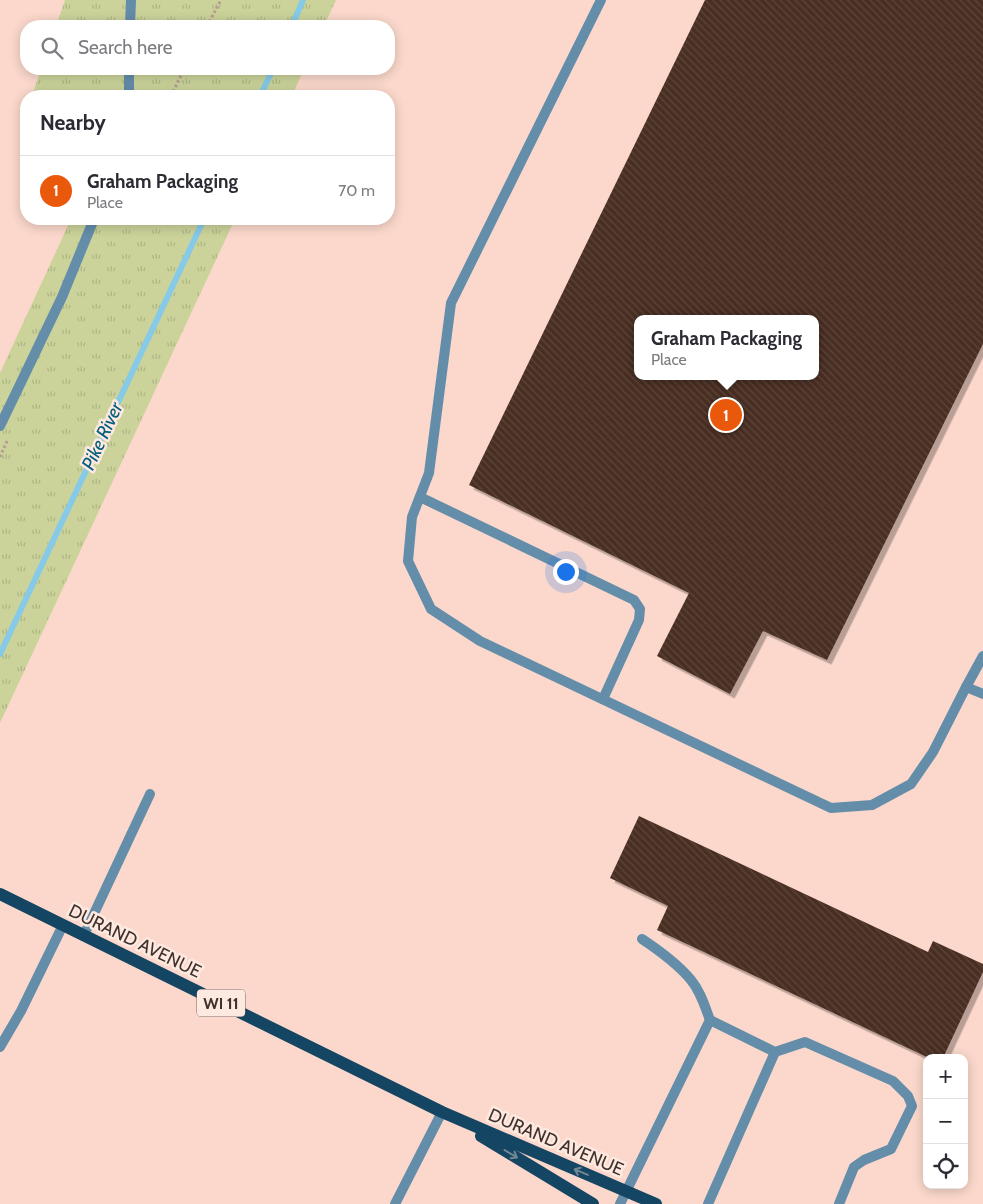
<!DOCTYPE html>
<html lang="en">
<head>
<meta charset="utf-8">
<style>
	body { margin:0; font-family:Cabin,sans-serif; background:#f2f2f3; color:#2b2b33 }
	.controls { position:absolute; right:15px; bottom:15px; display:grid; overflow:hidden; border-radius:10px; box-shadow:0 2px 12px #0003 }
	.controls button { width:45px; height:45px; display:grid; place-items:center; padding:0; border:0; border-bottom:1px solid #e1e1e2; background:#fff; color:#2b2b33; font:25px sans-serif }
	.you { position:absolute; left:565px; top:571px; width:18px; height:18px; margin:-12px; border:4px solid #fff; border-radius:50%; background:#1a73e8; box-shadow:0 0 0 8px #1a73e833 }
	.badge { display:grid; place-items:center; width:32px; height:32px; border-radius:50%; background:#ea580c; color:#fff; font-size:16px; font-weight:700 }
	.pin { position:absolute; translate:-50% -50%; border:2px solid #fff; box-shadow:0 1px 5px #0006 }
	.popup { position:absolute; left:634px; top:315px; width:185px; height:65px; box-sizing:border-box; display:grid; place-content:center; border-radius:10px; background:#fff; filter:drop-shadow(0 1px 4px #0005); font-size:16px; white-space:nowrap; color:#7c7c81 }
	.popup b { font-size:19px; color:#2b2b33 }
	.popup::after { content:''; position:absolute; left:50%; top:100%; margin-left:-10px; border:10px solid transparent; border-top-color:#fff }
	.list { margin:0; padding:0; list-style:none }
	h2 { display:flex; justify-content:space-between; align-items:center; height:65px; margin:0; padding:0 20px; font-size:21px }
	h2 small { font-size:16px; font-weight:400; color:#7c7c81 }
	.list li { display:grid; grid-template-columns:32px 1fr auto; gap:15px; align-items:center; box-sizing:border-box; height:70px; padding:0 20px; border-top:1px solid #e1e1e2 }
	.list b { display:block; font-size:19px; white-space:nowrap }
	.list p { margin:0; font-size:16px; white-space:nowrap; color:#7c7c81 }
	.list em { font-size:16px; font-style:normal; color:#7c7c81 }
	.icon { flex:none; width:28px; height:28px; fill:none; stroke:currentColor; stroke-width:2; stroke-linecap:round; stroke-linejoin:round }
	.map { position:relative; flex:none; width:983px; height:1204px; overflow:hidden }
	.search { position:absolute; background:#fff; box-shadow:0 2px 12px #0003; left:20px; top:20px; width:375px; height:55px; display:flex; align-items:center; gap:12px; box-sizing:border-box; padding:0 18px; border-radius:20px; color:#7c7c81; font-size:19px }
	.panel { position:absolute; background:#fff; box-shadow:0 2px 12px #0003; left:20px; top:90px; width:375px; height:135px; border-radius:20px }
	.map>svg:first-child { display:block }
</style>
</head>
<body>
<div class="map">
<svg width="983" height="1204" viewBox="0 0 983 1204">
	<defs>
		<pattern id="park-tufts" width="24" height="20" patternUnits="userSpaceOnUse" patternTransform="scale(1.25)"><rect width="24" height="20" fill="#cbd39a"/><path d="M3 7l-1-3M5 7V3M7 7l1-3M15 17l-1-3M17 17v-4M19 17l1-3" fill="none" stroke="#afb685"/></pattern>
		<pattern id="building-back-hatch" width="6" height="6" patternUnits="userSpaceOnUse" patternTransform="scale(1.25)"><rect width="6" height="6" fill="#4a2f24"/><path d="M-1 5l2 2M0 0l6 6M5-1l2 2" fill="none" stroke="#5c453b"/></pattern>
		<filter id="shadow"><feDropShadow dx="4.5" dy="4.5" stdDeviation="0" flood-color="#0004"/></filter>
	</defs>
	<rect width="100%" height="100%" fill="#fbd8cb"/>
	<g fill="url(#park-tufts)">
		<path d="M65 0H336L324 26H56Z"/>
		<path d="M41 69H304L292 96H37L33 93Z"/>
		<path d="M71 219H235L0 723V373Z"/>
	</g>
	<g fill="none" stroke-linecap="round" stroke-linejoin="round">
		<g stroke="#87cae8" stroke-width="6">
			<path d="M292 26 303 0"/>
			<path d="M260 96 273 69"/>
			<path d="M0 654 204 219"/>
		</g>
	</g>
	<g fill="url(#building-back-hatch)" fill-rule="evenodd" filter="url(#shadow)">
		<path d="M705 0H983V344L827 660 763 631 730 694 657 656 689 593 469 485ZM637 319H815V376H637Z"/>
		<path d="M639 816 928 952 933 941 983 964V972L943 1058H929L657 930 668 906 610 878Z"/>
	</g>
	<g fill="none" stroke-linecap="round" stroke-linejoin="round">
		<g stroke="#b79b91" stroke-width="3" stroke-dasharray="2.5 2.5" stroke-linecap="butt">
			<path d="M207 26 221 0"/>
			<path d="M171 96 184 69"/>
			<path d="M0 457 8 439"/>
		</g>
		<g stroke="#648daa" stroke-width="10">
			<path d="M601 0 451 303 429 473 412 517 408 561 431 609 480 641 831 808 872 805 911 784 933 752 966 687 983 694"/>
			<path d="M130 26 131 0"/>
			<path d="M129 96V69"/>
			<path d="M0 426 62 297 94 219"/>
			<path d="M420 497 634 600 640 609 639 620 603 699"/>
			<path d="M966 687 983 656"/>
			<path d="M84 935 150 794"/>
			<path d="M642 939C660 951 678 964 691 980 701 992 705 1007 710 1020L775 1052 805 1042 893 1081 908 1096 912 1106 891 1149 864 1160 854 1167 839 1204"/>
			<path d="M0 1047 21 1011 63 925"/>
			<path d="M395 1204 442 1112"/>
			<path d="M620 1204 710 1020"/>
			<path d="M708 1204 775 1052"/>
		</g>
		<g stroke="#144562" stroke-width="12">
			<path d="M0 894 442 1112 656 1204"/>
			<path d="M481 1136 593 1204"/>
		</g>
	</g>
	<defs><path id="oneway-shaft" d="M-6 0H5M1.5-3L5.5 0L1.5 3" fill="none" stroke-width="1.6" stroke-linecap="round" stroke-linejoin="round" transform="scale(1.25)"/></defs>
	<g stroke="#728794">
		<use href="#oneway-shaft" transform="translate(511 1154) rotate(31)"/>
		<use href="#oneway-shaft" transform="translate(581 1172) rotate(-157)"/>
	</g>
	<g text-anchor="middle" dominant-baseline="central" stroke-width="5" stroke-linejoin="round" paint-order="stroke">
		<rect fill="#fee9e0" stroke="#786862" stroke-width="1" x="197" y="989.5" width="48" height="27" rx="4"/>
		<g font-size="16" font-weight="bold" fill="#3f312c">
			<text x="221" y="1003">WI 11</text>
		</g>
		<g font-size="18" fill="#3f312c" stroke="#fee9e0">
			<text transform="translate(135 941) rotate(26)">DURAND AVENUE</text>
			<text transform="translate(556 1142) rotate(23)">DURAND AVENUE</text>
		</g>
		<g font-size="19" font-style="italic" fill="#035f7d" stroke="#fee9e0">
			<text transform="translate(102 436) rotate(-65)">Pike River</text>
		</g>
	</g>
</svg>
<div class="controls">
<button>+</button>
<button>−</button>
<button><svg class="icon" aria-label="locate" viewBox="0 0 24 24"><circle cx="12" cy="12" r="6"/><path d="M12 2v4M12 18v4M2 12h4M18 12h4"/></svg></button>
</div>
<div class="you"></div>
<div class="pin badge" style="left:726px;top:415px">1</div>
<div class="popup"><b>Graham Packaging</b>Place</div>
<div class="search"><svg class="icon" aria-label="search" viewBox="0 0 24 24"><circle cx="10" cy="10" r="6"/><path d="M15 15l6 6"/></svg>Search here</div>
<section class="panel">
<h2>Nearby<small></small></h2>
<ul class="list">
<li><span class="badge">1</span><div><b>Graham Packaging</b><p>Place</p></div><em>70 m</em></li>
</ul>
</section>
</div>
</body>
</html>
